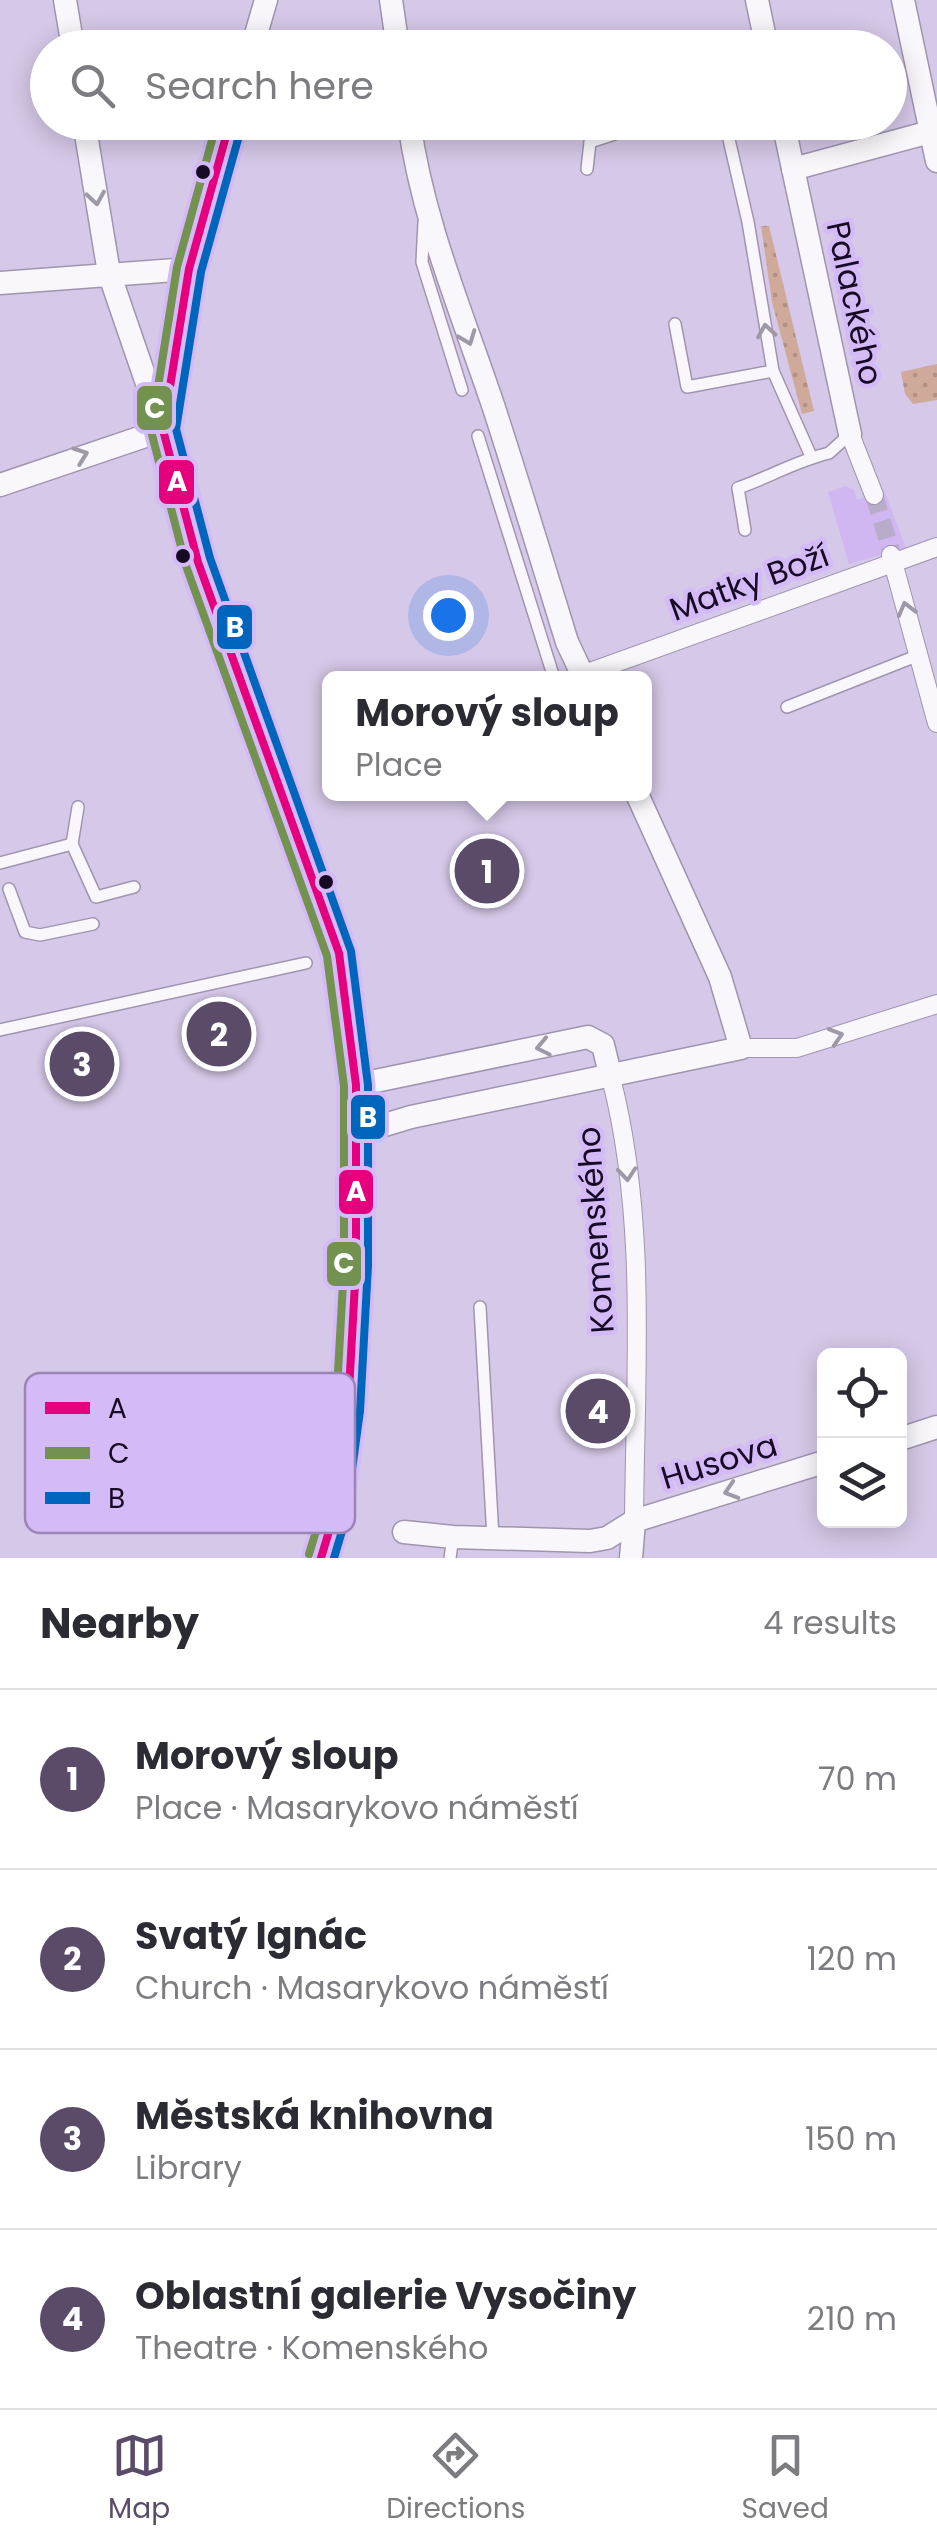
<!DOCTYPE html>
<html lang="en">
<head>
<meta charset="utf-8">
<style>
	body { margin:0; font-family:Poppins,sans-serif; background:#f7f7f7; color:#2b2b33 }
	.controls { position:absolute; right:30px; bottom:30px; display:grid; overflow:hidden; border-radius:15px; box-shadow:0 5px 25px #0003 }
	.controls button { width:90px; height:90px; display:grid; place-items:center; padding:0; border:0; border-bottom:2px solid #e1e1e2; background:#fff; color:#2b2b33; font:50px sans-serif }
	.you { position:absolute; left:448px; top:615px; width:35px; height:35px; margin:-25px; border:8px solid #fff; border-radius:50%; background:#1a73e8; box-shadow:0 0 0 15px #1a73e833 }
	.badge { display:grid; place-items:center; width:65px; height:65px; border-radius:50%; background:#5a4c69; color:#fff; font-size:32px; font-weight:700 }
	.pin { position:absolute; translate:-50% -50%; border:5px solid #fff; box-shadow:0 2px 10px #0006 }
	.popup { position:absolute; left:322px; top:671px; width:330px; height:130px; box-sizing:border-box; display:grid; place-content:center; border-radius:15px; background:#fff; filter:drop-shadow(0 2px 8px #0005); font-size:32px; white-space:nowrap; color:#7c7c81 }
	.popup b { font-size:38px; color:#2b2b33 }
	.popup::after { content:''; position:absolute; left:50%; top:100%; margin-left:-20px; border:20px solid transparent; border-top-color:#fff }
	.list { margin:0; padding:0; list-style:none }
	h2 { display:flex; justify-content:space-between; align-items:center; height:130px; margin:0; padding:0 40px; font-size:42px }
	h2 small { font-size:32px; font-weight:400; color:#7c7c81 }
	.list li { display:grid; grid-template-columns:65px 1fr auto; gap:30px; align-items:center; box-sizing:border-box; height:180px; padding:0 40px; border-top:2px solid #e1e1e2 }
	.list b { display:block; font-size:38px; white-space:nowrap }
	.list p { margin:0; font-size:32px; white-space:nowrap; color:#7c7c81 }
	.list em { font-size:32px; font-style:normal; color:#7c7c81 }
	.icon { flex:none; width:55px; height:55px; fill:none; stroke:currentColor; stroke-width:2; stroke-linecap:round; stroke-linejoin:round }
	.map { position:relative; flex:none; width:937px; height:1558px; overflow:hidden }
	.search { position:absolute; background:#fff; box-shadow:0 5px 25px #0003; left:30px; right:30px; top:30px; height:110px; display:flex; align-items:center; gap:25px; box-sizing:border-box; padding:0 35px; border-radius:55px; color:#7c7c81; font-size:38px }
	.sheet { height:850px; background:#fff }
	nav { display:flex; justify-content:space-around; align-items:center; box-sizing:border-box; height:140px; border-top:2px solid #e1e1e2; background:#fff; font-size:28px; color:#7c7c81 }
	nav a { display:grid; justify-items:center; gap:5px }
	nav .on { color:#5a4c69 }
	.map>svg:first-child { display:block }
</style>
</head>
<body>
<div class="map">
<svg width="937" height="1558" viewBox="0 0 937 1558">
	<defs>
		<pattern id="grass-dots" width="8" height="8" patternUnits="userSpaceOnUse" patternTransform="scale(2.5)"><rect width="8" height="8" fill="#cfaa9a"/><path d="M2 2h.1M6 6h.1" fill="none" stroke="#b19185" stroke-width="1.8" stroke-linecap="round"/></pattern>
	</defs>
	<rect width="100%" height="100%" fill="#d6c8e8"/>
	<path fill="#d1b7f2" d="M846 486 854 490 857 500 884 490 906 548 849 564 828 492Z"/>
	<g fill="url(#grass-dots)">
		<path d="M761 226H769L814 411 802 414 772 302Z"/>
		<path d="M937 364V400L913 404 905 394 901 372Z"/>
	</g>
	<circle fill="#cfaa9a" cx="486" cy="868" r="31"/>
	<g fill="none" stroke-linecap="round" stroke-linejoin="round">
		<path stroke="#b9accb" stroke-width="18" stroke-dasharray="18 9" stroke-linecap="butt" d="M874 495 891 551"/>
		<defs>
			<g id="service">
				<path d="M725 122 748 222 773 371 810 454"/>
				<path d="M587 169 590 142 645 124"/>
				<path d="M424 222 422 262 462 390"/>
				<path d="M675 324 687 387 773 371"/>
				<path d="M478 436 554 678"/>
				<path d="M745 530 738 488C772 476 796 461 829 453L850 434"/>
				<path d="M787 707 919 655"/>
				<path d="M78 807 72 844 96 897 134 887"/>
				<path d="M0 863 72 844"/>
				<path d="M9 889 25 932 40 935 93 924"/>
				<path d="M0 1030 306 963"/>
				<path d="M480 1307 493 1538"/>
				<path d="M303 1421 345 1426"/>
				<path d="M450 1558 453 1537"/>
			</g>
			<g id="pedestrian">
				<path d="M850 434 874 495"/>
				<path d="M891 555 937 723"/>
				<path d="M582 675 937 547"/>
				<path d="M741 1048H797L937 1004"/>
				<path d="M611 1078C648 1221 635 1375 634 1521"/>
			</g>
			<g id="minor">
				<path d="M65 0 73 48"/>
				<path d="M391 0 398 48"/>
				<path d="M757 0 767 48"/>
				<path d="M903 0 937 161"/>
				<path d="M252 48 266 0"/>
				<path d="M84 122 109 273 163 430 198 562 339 953 356 1085V1265L348 1409 333 1518 321 1558"/>
				<path d="M409 122C423 223 462 312 494 408 519 485 543 564 567 642L584 678"/>
				<path d="M783 122 850 434"/>
				<path d="M793 169 937 130"/>
				<path d="M0 283 189 269"/>
				<path d="M163 421 189 269 230 122"/>
				<path d="M0 485 163 430"/>
				<path d="M356 1085 588 1037 603 1045 611 1078"/>
				<path d="M358 1133 411 1117 741 1048 720 977 637 794"/>
				<path d="M900 1439 937 1427"/>
				<path d="M404 1532 453 1537 590 1541 607 1538 634 1521 824 1462"/>
				<path d="M631 1558 634 1521"/>
			</g>
		</defs>
		<use href="#service" stroke="#a094af" stroke-width="14"/>
		<use href="#pedestrian" stroke="#a094af" stroke-width="20"/>
		<use href="#minor" stroke="#a094af" stroke-width="25"/>
		<use href="#service" stroke="#f9f7fc" stroke-width="11"/>
		<use href="#pedestrian" stroke="#f9f7fc" stroke-width="18"/>
		<use href="#minor" stroke="#f9f7fc" stroke-width="22"/>
		<defs>
			<path id="bus-1" d="M230 122 189 269 163 430 198 562 339 953 356 1085V1265L348 1409 333 1518 321 1558"/>
			<path id="bus-2" d="M217 122 177 267 151 431 186 566 327 956 344 1086V1265L336 1408 321 1515 309 1554"/>
			<path id="bus-3" d="M242 125 201 272 176 429 210 558 351 951 368 1085V1266L360 1411 345 1521 334 1558"/>
		</defs>
		<use href="#bus-1" stroke="#d4baf6" stroke-width="15"/>
		<use href="#bus-2" stroke="#d4baf6" stroke-width="15"/>
		<use href="#bus-3" stroke="#d4baf6" stroke-width="15"/>
		<use href="#bus-1" stroke="#e5007d" stroke-width="8"/>
		<use href="#bus-2" stroke="#73924f" stroke-width="8"/>
		<use href="#bus-3" stroke="#0065bd" stroke-width="8"/>
	</g>
	<defs><path id="oneway-chevron" d="M-2-3.5L2.5 0L-2 3.5" fill="none" stroke-width="1.6" stroke-linecap="round" stroke-linejoin="round" transform="scale(2.5)"/></defs>
	<g stroke="#9f98a6">
		<use href="#oneway-chevron" transform="translate(96 198) rotate(81)"/>
		<use href="#oneway-chevron" transform="translate(766 331) rotate(-99)"/>
		<use href="#oneway-chevron" transform="translate(468 338) rotate(69)"/>
		<use href="#oneway-chevron" transform="translate(81 455) rotate(-20)"/>
		<use href="#oneway-chevron" transform="translate(906 609) rotate(-105)"/>
		<use href="#oneway-chevron" transform="translate(836 1036) rotate(-17)"/>
		<use href="#oneway-chevron" transform="translate(543 1047) rotate(168)"/>
		<use href="#oneway-chevron" transform="translate(627 1174) rotate(85)"/>
		<use href="#oneway-chevron" transform="translate(731 1491) rotate(163)"/>
	</g>
	<g fill="#170a25" stroke="#d4baf6" stroke-width="4">
		<circle cx="203" cy="172" r="9"/>
		<circle cx="183" cy="556" r="9"/>
		<circle cx="326" cy="882" r="9"/>
	</g>
	<g text-anchor="middle" dominant-baseline="central" stroke-width="9" stroke-linejoin="round" paint-order="stroke">
		<g font-size="32" fill="#170a25" stroke="#d4baf6">
			<text transform="translate(855 303) rotate(78)">Palackého</text>
			<text transform="translate(749 582) rotate(-20)">Matky Boží</text>
			<text transform="translate(595 1230) rotate(-94)">Komenského</text>
			<text transform="translate(719 1461) rotate(-17)">Husova</text>
		</g>
	</g>
	<rect x="25" y="1373" width="330" height="160" rx="15" fill="#d4baf6" stroke="#9b85b7" stroke-width="2.5"/>
	<rect x="45" y="1402" width="45" height="12" fill="#e5007d"/>
	<rect x="45" y="1447" width="45" height="12" fill="#73924f"/>
	<rect x="45" y="1492" width="45" height="12" fill="#0065bd"/>
	<g font-size="28" fill="#170a25">
		<text x="108" y="1418">A</text>
		<text x="108" y="1463">C</text>
		<text x="108" y="1508">B</text>
	</g>
	<g stroke="#d4baf6" stroke-width="4">
		<rect x="135" y="384" width="39" height="48" rx="10" fill="#73924f"/>
		<rect x="157" y="458" width="39" height="48" rx="10" fill="#e5007d"/>
		<rect x="215" y="603" width="39" height="48" rx="10" fill="#0065bd"/>
		<rect x="349" y="1093" width="38" height="48" rx="10" fill="#0065bd"/>
		<rect x="337" y="1168" width="38" height="48" rx="10" fill="#e5007d"/>
		<rect x="325" y="1240" width="38" height="48" rx="10" fill="#73924f"/>
	</g>
	<g font-size="28" text-anchor="middle" font-weight="bold" fill="#fff">
		<text x="155" y="418">C</text>
		<text x="177" y="491">A</text>
		<text x="235" y="637">B</text>
		<text x="368" y="1127">B</text>
		<text x="356" y="1201">A</text>
		<text x="344" y="1273">C</text>
	</g>
</svg>
<div class="controls">
<button><svg class="icon" aria-label="locate" viewBox="0 0 24 24"><circle cx="12" cy="12" r="6"/><path d="M12 2v4M12 18v4M2 12h4M18 12h4"/></svg></button>
<button><svg class="icon" aria-label="layers" viewBox="0 0 24 24"><path d="M12 4l9 5-9 5-9-5zM3 14l9 5 9-5"/></svg></button>
</div>
<div class="you"></div>
<div class="pin badge" style="left:487px;top:871px">1</div>
<div class="popup"><b>Morový sloup</b>Place</div>
<div class="pin badge" style="left:219px;top:1034px">2</div>
<div class="pin badge" style="left:82px;top:1064px">3</div>
<div class="pin badge" style="left:598px;top:1411px">4</div>
<div class="search"><svg class="icon" aria-label="search" viewBox="0 0 24 24"><circle cx="10" cy="10" r="6"/><path d="M15 15l6 6"/></svg>Search here</div>
</div>
<section class="sheet">
<h2>Nearby<small>4 results</small></h2>
<ul class="list">
<li><span class="badge">1</span><div><b>Morový sloup</b><p>Place · Masarykovo náměstí</p></div><em>70 m</em></li>
<li><span class="badge">2</span><div><b>Svatý Ignác</b><p>Church · Masarykovo náměstí</p></div><em>120 m</em></li>
<li><span class="badge">3</span><div><b>Městská knihovna</b><p>Library</p></div><em>150 m</em></li>
<li><span class="badge">4</span><div><b>Oblastní galerie Vysočiny</b><p>Theatre · Komenského</p></div><em>210 m</em></li>
</ul>
</section>
<nav>
<a class="on"><svg class="icon" aria-label="map" viewBox="0 0 24 24"><path d="M3 6l6-2 6 2 6-2v14l-6 2-6-2-6 2zM9 4v14M15 6v14"/></svg>Map</a>
<a><svg class="icon" aria-label="directions" viewBox="0 0 24 24"><path d="M12 3l9 9-9 9-9-9zM9 14v-3h6M13 9l2 2-2 2"/></svg>Directions</a>
<a><svg class="icon" aria-label="saved" viewBox="0 0 24 24"><path d="M7 4h10v16l-5-4-5 4z"/></svg>Saved</a>
</nav>
</body>
</html>
